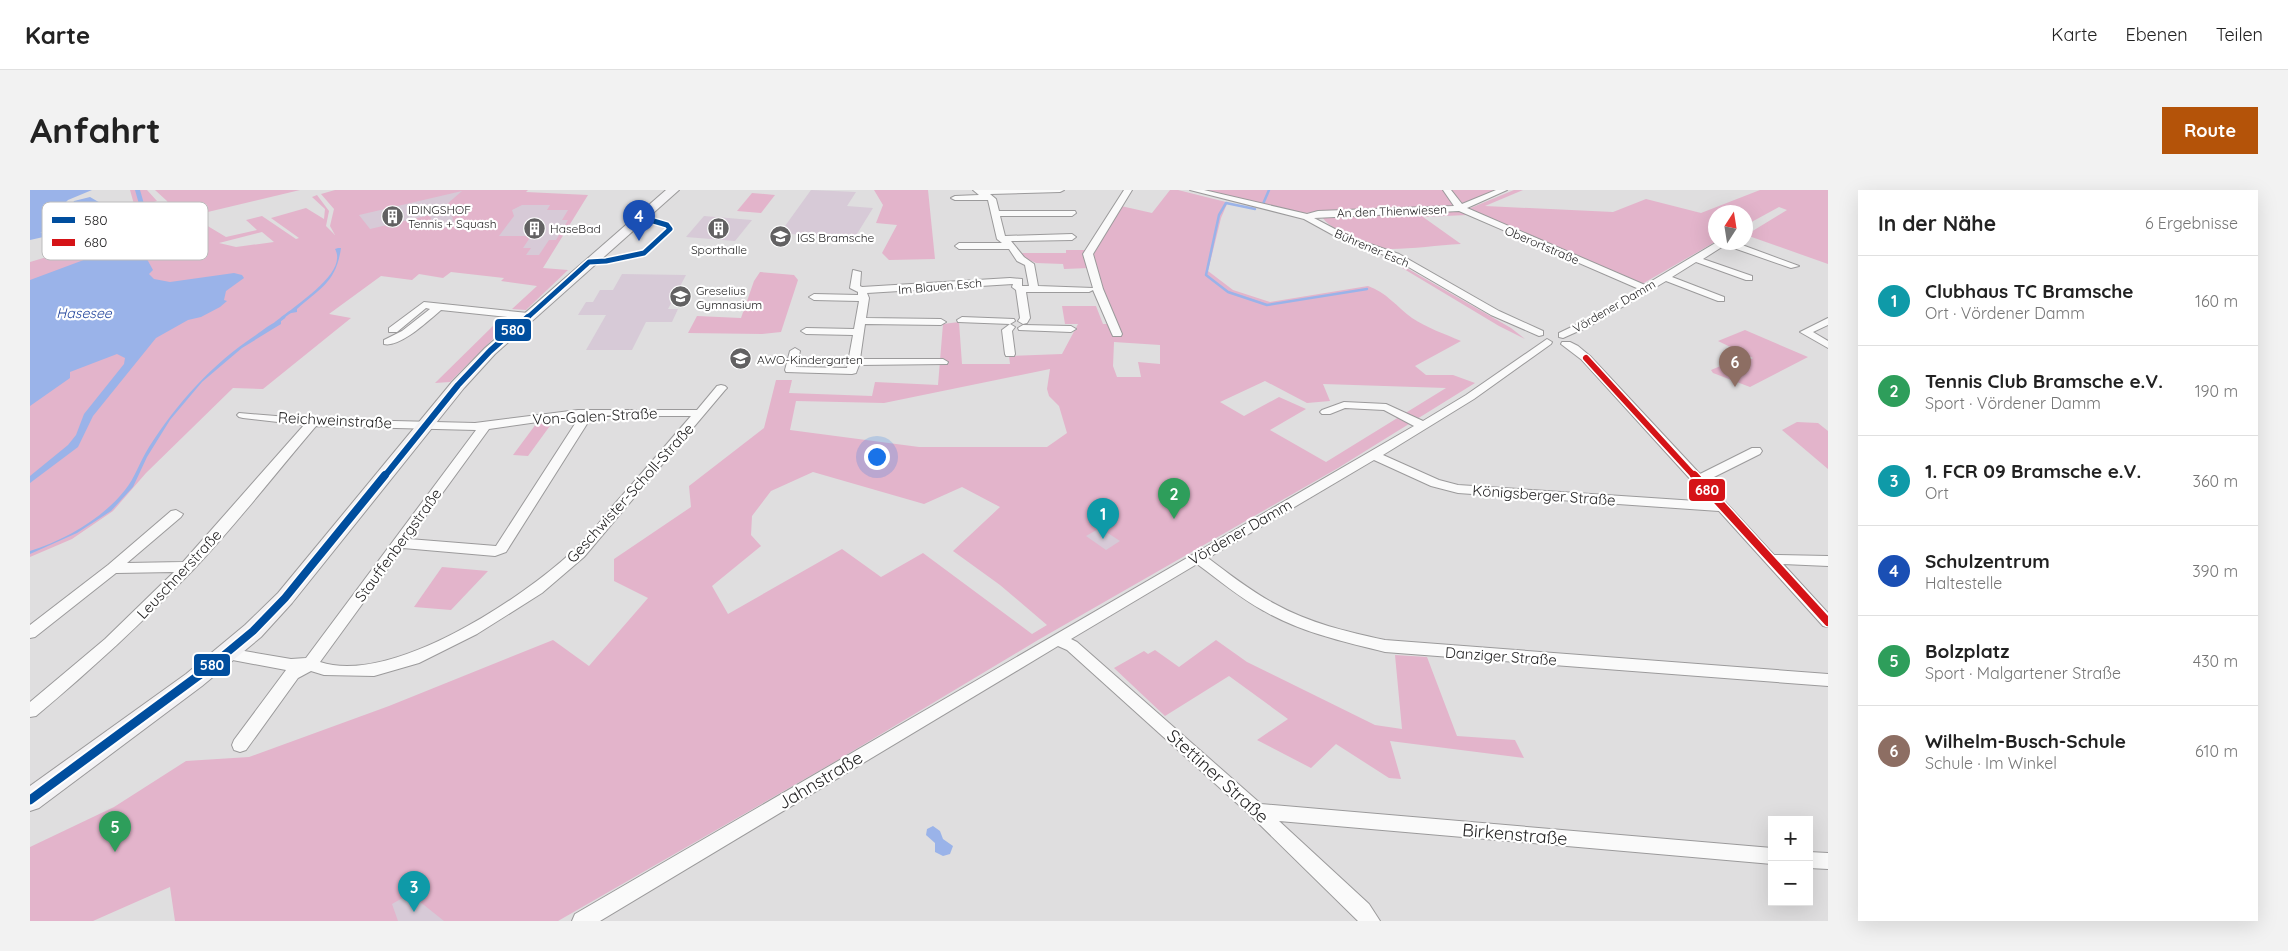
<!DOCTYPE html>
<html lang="de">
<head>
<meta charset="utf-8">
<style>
	body { margin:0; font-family:Quicksand,sans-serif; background:#f2f2f2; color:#222 }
	.controls { position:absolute; right:15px; bottom:15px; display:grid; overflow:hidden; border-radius:0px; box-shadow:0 5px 20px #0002 }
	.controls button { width:45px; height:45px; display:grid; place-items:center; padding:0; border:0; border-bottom:1px solid #e0e0e0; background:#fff; color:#222; font:25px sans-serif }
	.compass { position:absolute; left:1678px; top:15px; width:45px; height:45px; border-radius:50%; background:#fff; box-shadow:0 5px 20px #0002; rotate:12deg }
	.you { position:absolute; left:846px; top:266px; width:18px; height:18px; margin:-12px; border:4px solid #fff; border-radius:50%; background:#1a73e8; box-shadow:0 0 0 8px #1a73e833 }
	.badge { display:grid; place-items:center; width:32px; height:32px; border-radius:50%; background:#b45309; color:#fff; font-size:16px; font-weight:700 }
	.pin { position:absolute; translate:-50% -41px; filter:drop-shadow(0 1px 2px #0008) }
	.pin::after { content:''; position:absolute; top:26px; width:18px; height:15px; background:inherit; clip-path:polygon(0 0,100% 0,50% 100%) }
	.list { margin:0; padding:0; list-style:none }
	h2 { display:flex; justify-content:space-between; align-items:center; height:65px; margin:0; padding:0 20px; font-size:21px }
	h2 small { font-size:16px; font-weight:400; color:#767676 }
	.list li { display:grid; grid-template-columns:32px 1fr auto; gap:15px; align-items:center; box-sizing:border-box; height:90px; padding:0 20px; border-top:1px solid #e0e0e0 }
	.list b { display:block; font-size:19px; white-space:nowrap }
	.list p { margin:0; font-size:16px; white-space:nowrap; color:#767676 }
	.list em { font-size:16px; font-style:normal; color:#767676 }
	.map { position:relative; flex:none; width:1798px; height:731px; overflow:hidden; border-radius:0px }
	header { display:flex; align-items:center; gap:30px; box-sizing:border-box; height:70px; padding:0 25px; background:#fff; border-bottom:1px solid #e0e0e0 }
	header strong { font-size:24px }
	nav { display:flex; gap:28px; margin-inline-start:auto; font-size:18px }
	.intro { display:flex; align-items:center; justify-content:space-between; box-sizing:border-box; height:120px; padding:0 30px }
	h1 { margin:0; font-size:35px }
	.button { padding:12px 22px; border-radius:0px; background:#b45309; color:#fff; font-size:18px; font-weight:700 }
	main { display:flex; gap:30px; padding:0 30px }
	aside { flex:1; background:#fff; border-radius:0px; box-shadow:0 5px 20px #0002 }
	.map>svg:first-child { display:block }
</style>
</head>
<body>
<header>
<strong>Karte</strong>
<nav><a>Karte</a><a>Ebenen</a><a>Teilen</a></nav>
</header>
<div class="intro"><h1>Anfahrt</h1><a class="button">Route</a></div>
<main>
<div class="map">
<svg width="1798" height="731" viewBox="0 0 1798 731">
	<rect width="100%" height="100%" fill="#dfdedf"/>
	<g fill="#e3b4cb" fill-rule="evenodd">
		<path d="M100 0H117L127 11 121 13 128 24 141 21 137 11 125 0H270L161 26 196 47 227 40 216 30 232 26 266 49 269 48 241 28 276 18 294 29 295 19 282 7 287 5 299 21 296 36 305 45 300 36 304 19 291 4 305 0H498L496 2 558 5 513 78 538 80 496 120 482 119 507 96 471 91 474 88 421 82 413 88 389 84 382 90 351 86 299 124 321 128 233 199 203 198 116 283 83 321 42 349 0 367V72L111 39ZM232 42 244 52 206 57 189 53Z"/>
		<path d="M844 0H898L905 69 859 70 852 63 867 35 846 33 853 15Z"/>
		<path d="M1140 0H1148L1224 19 1197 14 1191 28 1178 81 1203 100 1240 112 1338 96C1356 102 1367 117 1382 128 1397 138 1415 144 1431 151L1385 176 1396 185H1423L1445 193 1308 278 1008 450 806 571 528 731H145L140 697 63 731H0V657L84 617 156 571 219 567 359 516 523 450 559 476 618 408 584 391V369L661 317 659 296 734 238 746 190H762L759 203 842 206 845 192 908 195 913 134 929 132 932 174H980L979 166 1032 164 1048 134H1035L1032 116H1066L1073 134H1078L1063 62 1091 16 1122 23ZM1084 152 1130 155V174L1108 172 1111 187H1087L1083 176ZM1020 179 1017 199 1019 206 1029 216 1037 243 1017 257H889L760 240 766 211 854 213ZM1235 191 1277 213 1300 211 1293 194 1416 198 1296 272 1240 240 1276 219 1249 207 1214 226 1190 212ZM783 282 894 314 932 297 970 317 923 361 970 395 1017 435 1002 444 893 363 851 387 812 359 698 424 682 396 731 356 721 345 722 326 741 301Z"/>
		<path d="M1174 0H1466L1423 17 1271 23Z"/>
		<path d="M1484 0H1493L1455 16 1583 22 1616 9 1671 23 1730 0H1798V74L1716 45 1757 20 1749 17 1716 35V22H1686L1685 52 1612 94 1438 19Z"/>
		<path d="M722 3 745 5 731 23 707 21Z"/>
		<path d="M1427 20 1437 25 1393 27 1431 54C1407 55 1384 59 1360 59 1346 59 1297 40 1292 26Z"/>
		<path d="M1036 60H1055L1059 78 1034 79 1033 74 1006 73 993 67 992 63H1036Z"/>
		<path d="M1354 67 1366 72 1481 138 1495 149 1469 136Z"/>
		<path d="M730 82 764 85 768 90 751 142 732 144 658 143 667 126 711 128 724 91Z"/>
		<path d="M468 131 480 132 420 192 405 193Z"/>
		<path d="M1715 140 1778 167 1720 197 1683 183 1681 180 1707 169 1715 172 1723 168 1688 151Z"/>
		<path d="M1767 232 1788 233 1798 241V279L1752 240Z"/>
		<path d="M522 233 498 266 483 265 506 234Z"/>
		<path d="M412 377 458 381 421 420 384 417Z"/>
		<path d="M1186 450 1217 472 1345 535 1372 539 1365 465 1397 467 1427 546 1485 550 1494 568 1360 551 1371 589 1359 588 1306 554 1281 578 1227 550 1258 529 1199 486 1135 526 1084 478 1114 461 1118 464 1125 460 1149 477Z"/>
	</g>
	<g fill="#9ab3e9">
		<path d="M0 0H62L38 10 30 18 34 21 29 31 30 32 10 43 40 34 42 24 48 19 43 13 44 11 60 7 72 14 40 41 0 50Z"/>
		<path d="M105 0H110L121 38 115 47 108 50 116 39Z"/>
		<path d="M103 54 112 60 123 80 119 84 124 89 140 92 204 83 212 85 214 88 196 101 194 110 197 111 190 117 171 127 158 130 126 148 63 226 48 257 0 293V286L38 255 46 245 54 224 94 174 95 168 87 164 40 182V188L0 216V90L59 68 93 60Z"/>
		<path d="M308 58H311C306 93 290 98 267 119V122L256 124C269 112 318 82 305 59Z"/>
		<path d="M248 131H251V134L212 158 172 192 140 230 117 267 103 297 81 321 47 343 0 364V361C35 350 72 329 95 300 105 288 110 271 119 257 148 212 181 175 226 145 233 140 240 134 248 131Z"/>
		<path d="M903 636 910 641 913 649 923 656 920 664 913 666 905 662V653L896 645 897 639Z"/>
	</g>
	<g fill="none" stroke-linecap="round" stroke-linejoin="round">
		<g stroke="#9ab3e9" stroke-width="2.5">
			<path d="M1233 14 1239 0"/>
			<path d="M1225 19 1196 13 1189 25 1176 85 1198 102 1237 115 1337 99"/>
			<path d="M252 128 260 122"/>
		</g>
		<path stroke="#9ab3e9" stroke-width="3" d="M246 133 254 127"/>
	</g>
	<g fill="#d7cad7">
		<path d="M781 0 826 2 817 16 843 18 822 52 794 50 795 47 750 43Z"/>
		<path d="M432 1 416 15 421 23 425 36 404 40 400 25 340 39 329 25Z"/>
		<path d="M492 15H520L517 20H538L532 30H538L526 50H519L509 65H496L501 58H493L501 46H469L484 26 482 20Z"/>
		<path d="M674 26 722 30 705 51 656 47Z"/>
		<path d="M592 84 656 85 638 119H648L642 132H616L602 160H556L576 125H548L556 112H563L570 100H583Z"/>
		<path d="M1070 338 1090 351 1076 360 1056 346Z"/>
		<path d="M385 701 389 711 414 731H368L362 714Z"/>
	</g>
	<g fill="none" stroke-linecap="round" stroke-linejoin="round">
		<defs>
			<g id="street">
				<path d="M943 0H1034L1030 2 960 4 966 9 969 21H1045L1046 23 1042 26H970L975 46 1042 44 1046 47 1042 50 981 51 994 67 1004 74 1008 96 1063 98 1053 64 1094 0H1102L1063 64 1073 99 1092 144 1091 146H1083L1082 144 1063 100 1059 102H996L1000 128 997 133 993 134 988 131 990 128 986 100 982 97 983 94 837 103 839 108 836 128 911 129 916 132 911 135 835 134 830 169H913L918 172 917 174 829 175 826 183 822 184 756 182 755 180 760 161 765 158 770 161 766 177 817 178 823 145 776 144 771 141 776 138 824 139 829 111 784 110 779 107 784 104 828 105V102L820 98 823 80 831 82 830 96 832 97 980 88 992 89V96H999L995 75 987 71 979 59H929L925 56 929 53H972L967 49 958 10H925L921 8 925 6 949 5Z"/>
				<path d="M1160 0H1174L1277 24 1288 21 1424 16 1413 0H1421L1432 14 1466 0H1477L1437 18 1615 95 1687 52H1704L1769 76 1761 78 1695 55 1673 69 1722 86V90H1716L1666 72 1642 87 1694 107V111H1688L1636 91 1562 135 1533 148 1529 147V143L1554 131 1609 99 1429 21 1284 28 1320 47 1369 64 1469 121 1513 141V145L1509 146 1461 125 1363 68 1314 51 1274 29Z"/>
				<path d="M394 112 498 123 503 126 498 129 411 120C399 130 370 158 354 154V150L372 141 400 119 396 118 367 142H359V138Z"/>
				<path d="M932 127 984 129 985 131 980 134 985 137 982 141 985 164 984 166H976L975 164 972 140 980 134 928 132 927 130Z"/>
				<path d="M1798 128V135L1783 142 1798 151V158L1770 142Z"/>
				<path d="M993 135 1041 136 1046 139 1041 142 989 140 988 138Z"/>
				<path d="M1517 149 1522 152 1521 154 1444 209 1353 265 1409 290 1428 295 1681 312 1552 170 1531 154 1532 152H1540L1548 156 1560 166 1670 284 1722 258H1730L1732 261 1730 264 1676 291 1744 365 1798 366V376L1753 374 1798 423V437L1793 436 1689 321 1428 303 1401 296 1344 270 1178 368C1199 384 1221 401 1245 414 1279 433 1318 442 1355 450L1798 484V496L1355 462C1314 452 1270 442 1234 421 1210 408 1189 390 1167 374L1041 449 1047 452 1231 614 1742 658V674L1249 631 1339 714 1350 731H1328L1221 626 1037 460 1028 456 570 731H542L545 724 1384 236 1354 220 1315 218 1300 224H1292L1290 222 1292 220 1314 212 1356 214 1393 231 1436 205Z"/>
				<path d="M691 195 695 196 697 198 695 200 554 367 512 403 447 444 389 473 344 486 294 485 281 481 268 488 216 560 210 562 204 560 202 555 204 550 256 480 192 468 189 464 192 460 197 458 261 469 276 468 446 240 286 236C245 284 206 335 162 381 113 432 61 480 6 526L0 527V512L75 449 144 382 86 383 5 447 0 448V435L78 375 141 321 146 320 153 324 151 327 97 373 153 372 274 235 213 228 209 227 207 225 209 223 283 229 445 233 548 220H667L687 196ZM550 226 466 356 379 349 459 239ZM562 226H661C634 257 608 288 581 318 569 333 557 349 543 361 493 408 361 496 290 472L373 358 465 366 476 362Z"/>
				<path d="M1779 662 1798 663V679L1779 678Z"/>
			</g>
			<path id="secondary" d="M636 0H649L465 164 434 198 262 413 231 447 172 496 9 618 0 621V596L156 484 215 435 248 403 422 192 455 158Z"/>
		</defs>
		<use href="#street" stroke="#9b9a9b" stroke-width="2"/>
		<use href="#secondary" stroke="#9b9a9b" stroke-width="2"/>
		<use href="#street" fill="#fafafa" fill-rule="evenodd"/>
		<use href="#secondary" fill="#f3f2f4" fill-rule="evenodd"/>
		<defs>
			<path id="bus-1-far3" d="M497 128 559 72 576 71 614 63 640 39 637 35 610 27"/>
			<path id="bus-1-far2" d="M354 287 428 195 460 161 498 127"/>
			<path id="bus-1-far1" d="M170 485 223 441 255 408 355 285"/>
			<path id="bus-1" d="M0 610 172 483"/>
			<path id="bus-2-far1" d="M1556 168 1665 287"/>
			<path id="bus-2" d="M1664 285 1798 432"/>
		</defs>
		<use href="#bus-1-far3" stroke="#fff" stroke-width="8"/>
		<use href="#bus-1-far2" stroke="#fff" stroke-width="9"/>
		<use href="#bus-1-far1" stroke="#fff" stroke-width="11"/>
		<use href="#bus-1" stroke="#fff" stroke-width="13"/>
		<use href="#bus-2-far1" stroke="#fff" stroke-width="9"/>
		<use href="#bus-2" stroke="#fff" stroke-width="11"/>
		<use href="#bus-1-far3" stroke="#004e9e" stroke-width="5"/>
		<use href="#bus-1-far2" stroke="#004e9e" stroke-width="6"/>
		<use href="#bus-1-far1" stroke="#004e9e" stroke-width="8"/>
		<use href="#bus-1" stroke="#004e9e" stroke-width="9"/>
		<use href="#bus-2-far1" stroke="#d51317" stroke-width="6"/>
		<use href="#bus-2" stroke="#d51317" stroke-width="8"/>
	</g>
	<defs>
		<symbol id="building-disc" viewBox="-11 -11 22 22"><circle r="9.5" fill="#626162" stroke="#fff"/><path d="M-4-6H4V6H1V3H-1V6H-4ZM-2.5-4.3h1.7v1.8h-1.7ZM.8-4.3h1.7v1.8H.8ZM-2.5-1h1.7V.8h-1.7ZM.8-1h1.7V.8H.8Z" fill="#fff"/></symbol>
		<symbol id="school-disc" viewBox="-11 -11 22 22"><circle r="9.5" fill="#626162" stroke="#fff"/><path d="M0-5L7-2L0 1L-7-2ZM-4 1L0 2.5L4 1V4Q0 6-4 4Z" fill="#fff"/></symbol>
	</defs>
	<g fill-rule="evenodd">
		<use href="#building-disc" x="350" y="14" width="25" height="25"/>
		<use href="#building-disc" x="492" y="26" width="25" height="25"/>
		<use href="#building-disc" x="676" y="26" width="25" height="25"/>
		<use href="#school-disc" x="738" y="34" width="25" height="25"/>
		<use href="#school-disc" x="638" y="94" width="25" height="25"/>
		<use href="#school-disc" x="698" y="156" width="25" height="25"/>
	</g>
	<g text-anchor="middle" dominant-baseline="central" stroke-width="4.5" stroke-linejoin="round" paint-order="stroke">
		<g font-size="12" fill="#1f1e1f" stroke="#fff" text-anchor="start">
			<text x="378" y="19">IDINGSHOF<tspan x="378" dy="14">Tennis + Squash</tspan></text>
			<text x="520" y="38">HaseBad</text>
			<text x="767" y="47">IGS Bramsche</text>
			<text x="689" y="59" text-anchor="middle">Sporthalle</text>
			<text x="666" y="100">Greselius<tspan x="666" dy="14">Gymnasium</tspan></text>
			<text x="727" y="169">AWO-Kindergarten</text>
		</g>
		<g font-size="12" fill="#1f1e1f" stroke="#fff">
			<text transform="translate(1362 21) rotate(-2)">An den Thienwiesen</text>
			<text transform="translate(1512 55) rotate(23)">Oberortstraße</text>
			<text transform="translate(1342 58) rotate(23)">Bührener Esch</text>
			<text transform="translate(910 96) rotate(-5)">Im Blauen Esch</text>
			<text transform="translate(1584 116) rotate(-30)">Vördener Damm</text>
		</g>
		<g font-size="14" font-style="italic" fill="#23469d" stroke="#fff">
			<text x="54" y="123">Hasesee</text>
		</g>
		<g font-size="15" fill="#1f1e1f" stroke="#fff">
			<text transform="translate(565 226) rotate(-3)">Von-Galen-Straße</text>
			<text transform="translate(305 230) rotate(3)">Reichweinstraße</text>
			<text transform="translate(600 303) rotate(-48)">Geschwister-Scholl-Straße</text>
			<text transform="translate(1514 305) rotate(4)">Königsberger Straße</text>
			<text transform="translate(1210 342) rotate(-30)">Vördener Damm</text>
			<text transform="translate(368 355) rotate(-54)">Stauffenbergstraße</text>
			<text transform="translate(149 384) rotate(-47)">Leuschnerstraße</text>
			<text transform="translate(1471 466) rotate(4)">Danziger Straße</text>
		</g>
		<g font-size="18" fill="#1f1e1f" stroke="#fff">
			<text transform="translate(1188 586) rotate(42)">Stettiner Straße</text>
			<text transform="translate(790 590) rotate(-31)">Jahnstraße</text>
			<text transform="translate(1485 644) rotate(5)">Birkenstraße</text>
		</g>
	</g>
	<rect x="12" y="12" width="166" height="58" rx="8" fill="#fff" stroke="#bcbcbc" stroke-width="1"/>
	<rect x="22" y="27" width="23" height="6" fill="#004e9e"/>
	<rect x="22" y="49" width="23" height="7" fill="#d51317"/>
	<g font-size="14" fill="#1f1e1f">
		<text x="54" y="35">580</text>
		<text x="54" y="57">680</text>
	</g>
	<g stroke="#fff" stroke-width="2">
		<rect x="464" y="128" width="38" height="24" rx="5" fill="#004e9e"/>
		<rect x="1658" y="288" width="38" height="24" rx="5" fill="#d51317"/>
		<rect x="163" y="463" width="38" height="24" rx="5" fill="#004e9e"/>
	</g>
	<g font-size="14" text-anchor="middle" font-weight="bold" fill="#fff">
		<text x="483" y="145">580</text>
		<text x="1677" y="305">680</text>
		<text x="182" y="480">580</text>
	</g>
</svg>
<div class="controls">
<button>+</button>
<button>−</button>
</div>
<svg class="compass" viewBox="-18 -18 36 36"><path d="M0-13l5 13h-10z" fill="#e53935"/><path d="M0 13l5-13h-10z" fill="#767676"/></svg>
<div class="you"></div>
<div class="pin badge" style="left:1073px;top:349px;background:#0f9aa8">1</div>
<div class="pin badge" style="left:1144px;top:329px;background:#2e9e5b">2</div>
<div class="pin badge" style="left:384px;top:722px;background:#0f9aa8">3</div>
<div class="pin badge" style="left:609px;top:51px;background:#1a4fb4">4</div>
<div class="pin badge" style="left:85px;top:662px;background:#2e9e5b">5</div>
<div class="pin badge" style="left:1705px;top:197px;background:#8d6e63">6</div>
</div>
<aside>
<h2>In der Nähe<small>6 Ergebnisse</small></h2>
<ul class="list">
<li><span class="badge" style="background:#0f9aa8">1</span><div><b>Clubhaus TC Bramsche</b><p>Ort · Vördener Damm</p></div><em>160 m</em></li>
<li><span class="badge" style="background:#2e9e5b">2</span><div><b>Tennis Club Bramsche e.V.</b><p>Sport · Vördener Damm</p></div><em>190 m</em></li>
<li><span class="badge" style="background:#0f9aa8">3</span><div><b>1. FCR 09 Bramsche e.V.</b><p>Ort</p></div><em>360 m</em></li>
<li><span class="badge" style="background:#1a4fb4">4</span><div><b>Schulzentrum</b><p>Haltestelle</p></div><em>390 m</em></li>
<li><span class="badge" style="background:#2e9e5b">5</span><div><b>Bolzplatz</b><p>Sport · Malgartener Straße</p></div><em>430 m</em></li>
<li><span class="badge" style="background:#8d6e63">6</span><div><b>Wilhelm-Busch-Schule</b><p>Schule · Im Winkel</p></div><em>610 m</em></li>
</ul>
</aside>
</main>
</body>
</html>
